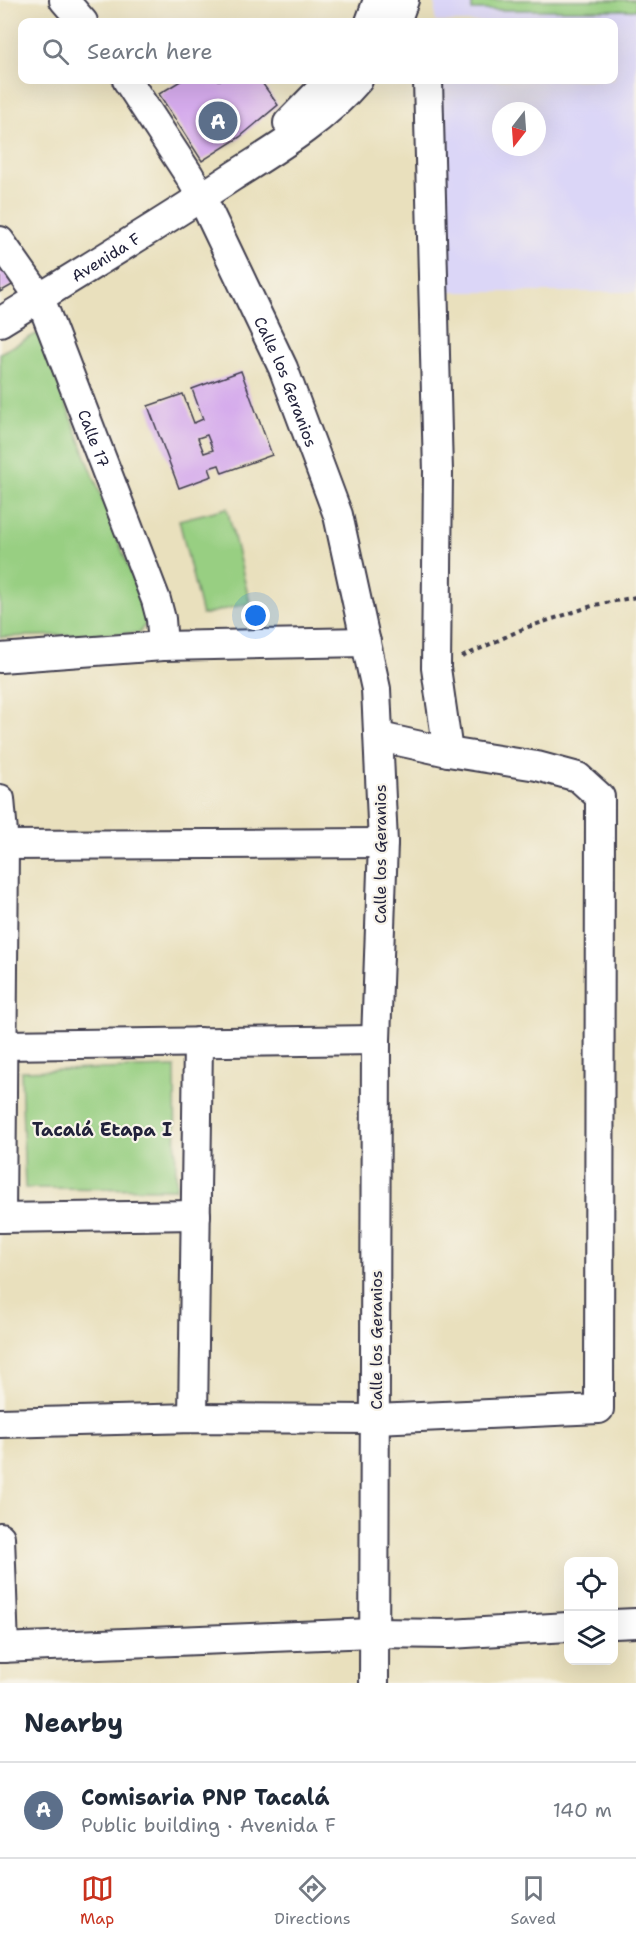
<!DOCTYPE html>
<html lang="en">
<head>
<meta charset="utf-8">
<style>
	body { margin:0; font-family:"Shantell Sans",sans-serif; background:#f2f2f3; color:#1f2937 }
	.controls { position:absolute; right:18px; bottom:18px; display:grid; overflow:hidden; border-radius:12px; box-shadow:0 6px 24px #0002 }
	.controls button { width:54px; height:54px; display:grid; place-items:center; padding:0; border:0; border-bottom:2px solid #e0e1e3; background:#fff; color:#1f2937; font:30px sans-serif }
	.compass { position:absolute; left:492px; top:102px; width:54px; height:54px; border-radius:50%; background:#fff; box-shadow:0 6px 24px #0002; rotate:197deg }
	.you { position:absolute; left:256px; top:616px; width:21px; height:21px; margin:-15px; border:4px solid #fff; border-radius:50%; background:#1a73e8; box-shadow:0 0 0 9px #1a73e833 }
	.badge { display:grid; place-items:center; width:39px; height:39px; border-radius:50%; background:#c8321e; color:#fff; font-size:20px; font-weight:700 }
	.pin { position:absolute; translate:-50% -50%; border:3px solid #fff; box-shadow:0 2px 6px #0006 }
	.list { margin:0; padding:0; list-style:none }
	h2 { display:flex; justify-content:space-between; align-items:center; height:78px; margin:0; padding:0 24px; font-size:26px }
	h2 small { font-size:20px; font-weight:400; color:#747a83 }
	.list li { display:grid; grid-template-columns:39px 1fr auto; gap:18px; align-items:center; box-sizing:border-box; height:96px; padding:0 24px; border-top:2px solid #e0e1e3 }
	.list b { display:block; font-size:22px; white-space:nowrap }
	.list p { margin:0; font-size:20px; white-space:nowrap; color:#747a83 }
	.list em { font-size:20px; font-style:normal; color:#747a83 }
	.icon { flex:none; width:33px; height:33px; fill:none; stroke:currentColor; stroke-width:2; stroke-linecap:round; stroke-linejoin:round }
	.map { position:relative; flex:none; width:636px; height:1683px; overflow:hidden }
	.search { position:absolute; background:#fff; box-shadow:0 6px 24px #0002; left:18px; right:18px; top:18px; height:66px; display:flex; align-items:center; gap:15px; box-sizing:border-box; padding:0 21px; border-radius:12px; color:#747a83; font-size:22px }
	.sheet { height:174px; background:#fff }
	nav { display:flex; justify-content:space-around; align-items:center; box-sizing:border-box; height:84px; border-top:2px solid #e0e1e3; background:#fff; font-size:16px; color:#747a83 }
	nav a { display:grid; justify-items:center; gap:3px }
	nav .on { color:#c8321e }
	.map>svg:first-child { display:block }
</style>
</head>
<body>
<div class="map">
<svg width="636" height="1683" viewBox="0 0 636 1683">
	<rect width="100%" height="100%" fill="#f7f3e8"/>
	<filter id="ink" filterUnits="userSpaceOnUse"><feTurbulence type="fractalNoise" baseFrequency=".0167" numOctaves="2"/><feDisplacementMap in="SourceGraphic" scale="12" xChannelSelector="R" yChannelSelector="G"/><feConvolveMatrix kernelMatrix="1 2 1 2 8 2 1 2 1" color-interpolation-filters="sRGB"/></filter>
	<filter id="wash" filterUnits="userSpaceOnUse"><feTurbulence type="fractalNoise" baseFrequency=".008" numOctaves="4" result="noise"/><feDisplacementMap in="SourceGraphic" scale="24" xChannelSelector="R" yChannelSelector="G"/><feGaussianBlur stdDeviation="1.35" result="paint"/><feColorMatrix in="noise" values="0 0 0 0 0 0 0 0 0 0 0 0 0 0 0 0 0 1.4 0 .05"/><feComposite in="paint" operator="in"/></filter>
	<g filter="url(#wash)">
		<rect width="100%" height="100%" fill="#e9e0bd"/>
		<path fill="#dbd6f7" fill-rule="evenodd" d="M435 0H636V292H442L437 80H614V22H435ZM501 111H537V147H501Z"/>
		<g fill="#98cf82" stroke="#5d785e" stroke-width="1.5">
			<rect x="472" y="0" width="164" height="10"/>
			<path d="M38 333 42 342 147 615V622L139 633 0 637V353Z"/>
			<path d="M227 508 250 603 202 615 179 520Z"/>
			<path d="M175 1067 176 1189 25 1188 21 1071Z"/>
		</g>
		<g id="blocks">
			<g fill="#d5abec" fill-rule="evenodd">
				<path d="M182 80H260L278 105 240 137 202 161 159 94Z"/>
				<path d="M0 264 14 284 0 292Z"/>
				<path d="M241 371 272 455 222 473 219 465 209 468 212 476 179 488 148 406 183 394 194 423 203 419 192 389ZM207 435 213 450 204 453 198 438Z"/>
			</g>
		</g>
	</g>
	<g filter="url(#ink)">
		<use href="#blocks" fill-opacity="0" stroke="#403e4e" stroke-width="1.5"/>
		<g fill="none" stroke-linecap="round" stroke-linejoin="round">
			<defs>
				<g id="minor">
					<path d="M64 0 83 22"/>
					<path d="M370 22 378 0"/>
					<path d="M396 22 404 0"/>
					<path id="s1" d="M127 80 189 175 202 198 283 368 338 515 376 689 383 843 376 1040 374 1683"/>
					<path d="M428 80 438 472 436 668 448 752"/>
					<path d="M288 123 330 80"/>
					<path id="s2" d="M0 241 40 298 156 600 161 619 163 646"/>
					<path id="s3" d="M0 322C78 274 156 227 232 177 279 147 321 123 358 80"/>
					<path d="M0 658 163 646 366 642"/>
					<path d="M0 799 4 845 1 1218"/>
					<path d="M0 845 383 843"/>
					<path d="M2 1045 376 1040"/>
					<path d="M0 1218 196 1215"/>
					<path d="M193 1418 198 1042"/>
					<path d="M0 1423 193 1418 375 1419 599 1409 600 797 578 777 537 766 448 752 380 737"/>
					<path d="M0 1537 4 1648"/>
					<path d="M614 1624 636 1623"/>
					<path d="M0 1648 373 1633 450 1634 568 1627"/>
				</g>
			</defs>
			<use href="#minor" stroke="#403e4e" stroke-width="32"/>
			<path stroke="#403e4e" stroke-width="4" stroke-dasharray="4.5 4.5" stroke-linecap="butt" d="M462 657 525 628 595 605 636 597"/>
			<use href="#minor" stroke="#fff" stroke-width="28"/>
		</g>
	</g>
	<g text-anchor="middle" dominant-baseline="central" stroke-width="4.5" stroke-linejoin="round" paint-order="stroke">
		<g font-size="16" fill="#22223b" stroke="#f7f3e8">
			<text stroke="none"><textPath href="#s3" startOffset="124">Avenida F</textPath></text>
			<text stroke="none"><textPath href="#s1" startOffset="342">Calle los Geranios</textPath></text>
			<text stroke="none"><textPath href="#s2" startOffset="220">Calle 17</textPath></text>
			<text transform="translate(380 854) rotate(-90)">Calle los Geranios</text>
			<text transform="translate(376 1340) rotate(-90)">Calle los Geranios</text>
		</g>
		<g font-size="18" font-weight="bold" fill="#22223b" stroke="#f7f3e8">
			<text x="102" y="1130">Tacalá Etapa I</text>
		</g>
	</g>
</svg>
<div class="controls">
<button><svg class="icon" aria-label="locate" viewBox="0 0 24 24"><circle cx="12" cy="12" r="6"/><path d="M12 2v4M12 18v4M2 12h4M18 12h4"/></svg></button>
<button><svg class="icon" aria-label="layers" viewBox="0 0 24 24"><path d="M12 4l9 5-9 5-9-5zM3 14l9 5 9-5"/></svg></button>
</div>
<svg class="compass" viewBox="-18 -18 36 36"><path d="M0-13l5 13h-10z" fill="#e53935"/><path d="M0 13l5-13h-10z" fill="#747a83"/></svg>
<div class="you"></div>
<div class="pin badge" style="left:218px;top:121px;background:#5c6f8a">A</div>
<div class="search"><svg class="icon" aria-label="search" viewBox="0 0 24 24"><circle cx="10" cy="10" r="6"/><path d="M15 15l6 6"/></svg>Search here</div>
</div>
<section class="sheet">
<h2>Nearby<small></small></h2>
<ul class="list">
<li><span class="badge" style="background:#5c6f8a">A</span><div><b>Comisaria PNP Tacalá</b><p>Public building · Avenida F</p></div><em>140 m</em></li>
</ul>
</section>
<nav>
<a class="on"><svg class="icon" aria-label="map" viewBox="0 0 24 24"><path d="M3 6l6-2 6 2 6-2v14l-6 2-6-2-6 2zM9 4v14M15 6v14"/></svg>Map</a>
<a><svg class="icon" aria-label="directions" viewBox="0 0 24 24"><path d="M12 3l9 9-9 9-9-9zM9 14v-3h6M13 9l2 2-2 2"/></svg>Directions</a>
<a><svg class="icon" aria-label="saved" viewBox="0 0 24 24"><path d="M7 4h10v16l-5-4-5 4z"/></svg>Saved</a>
</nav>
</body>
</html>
